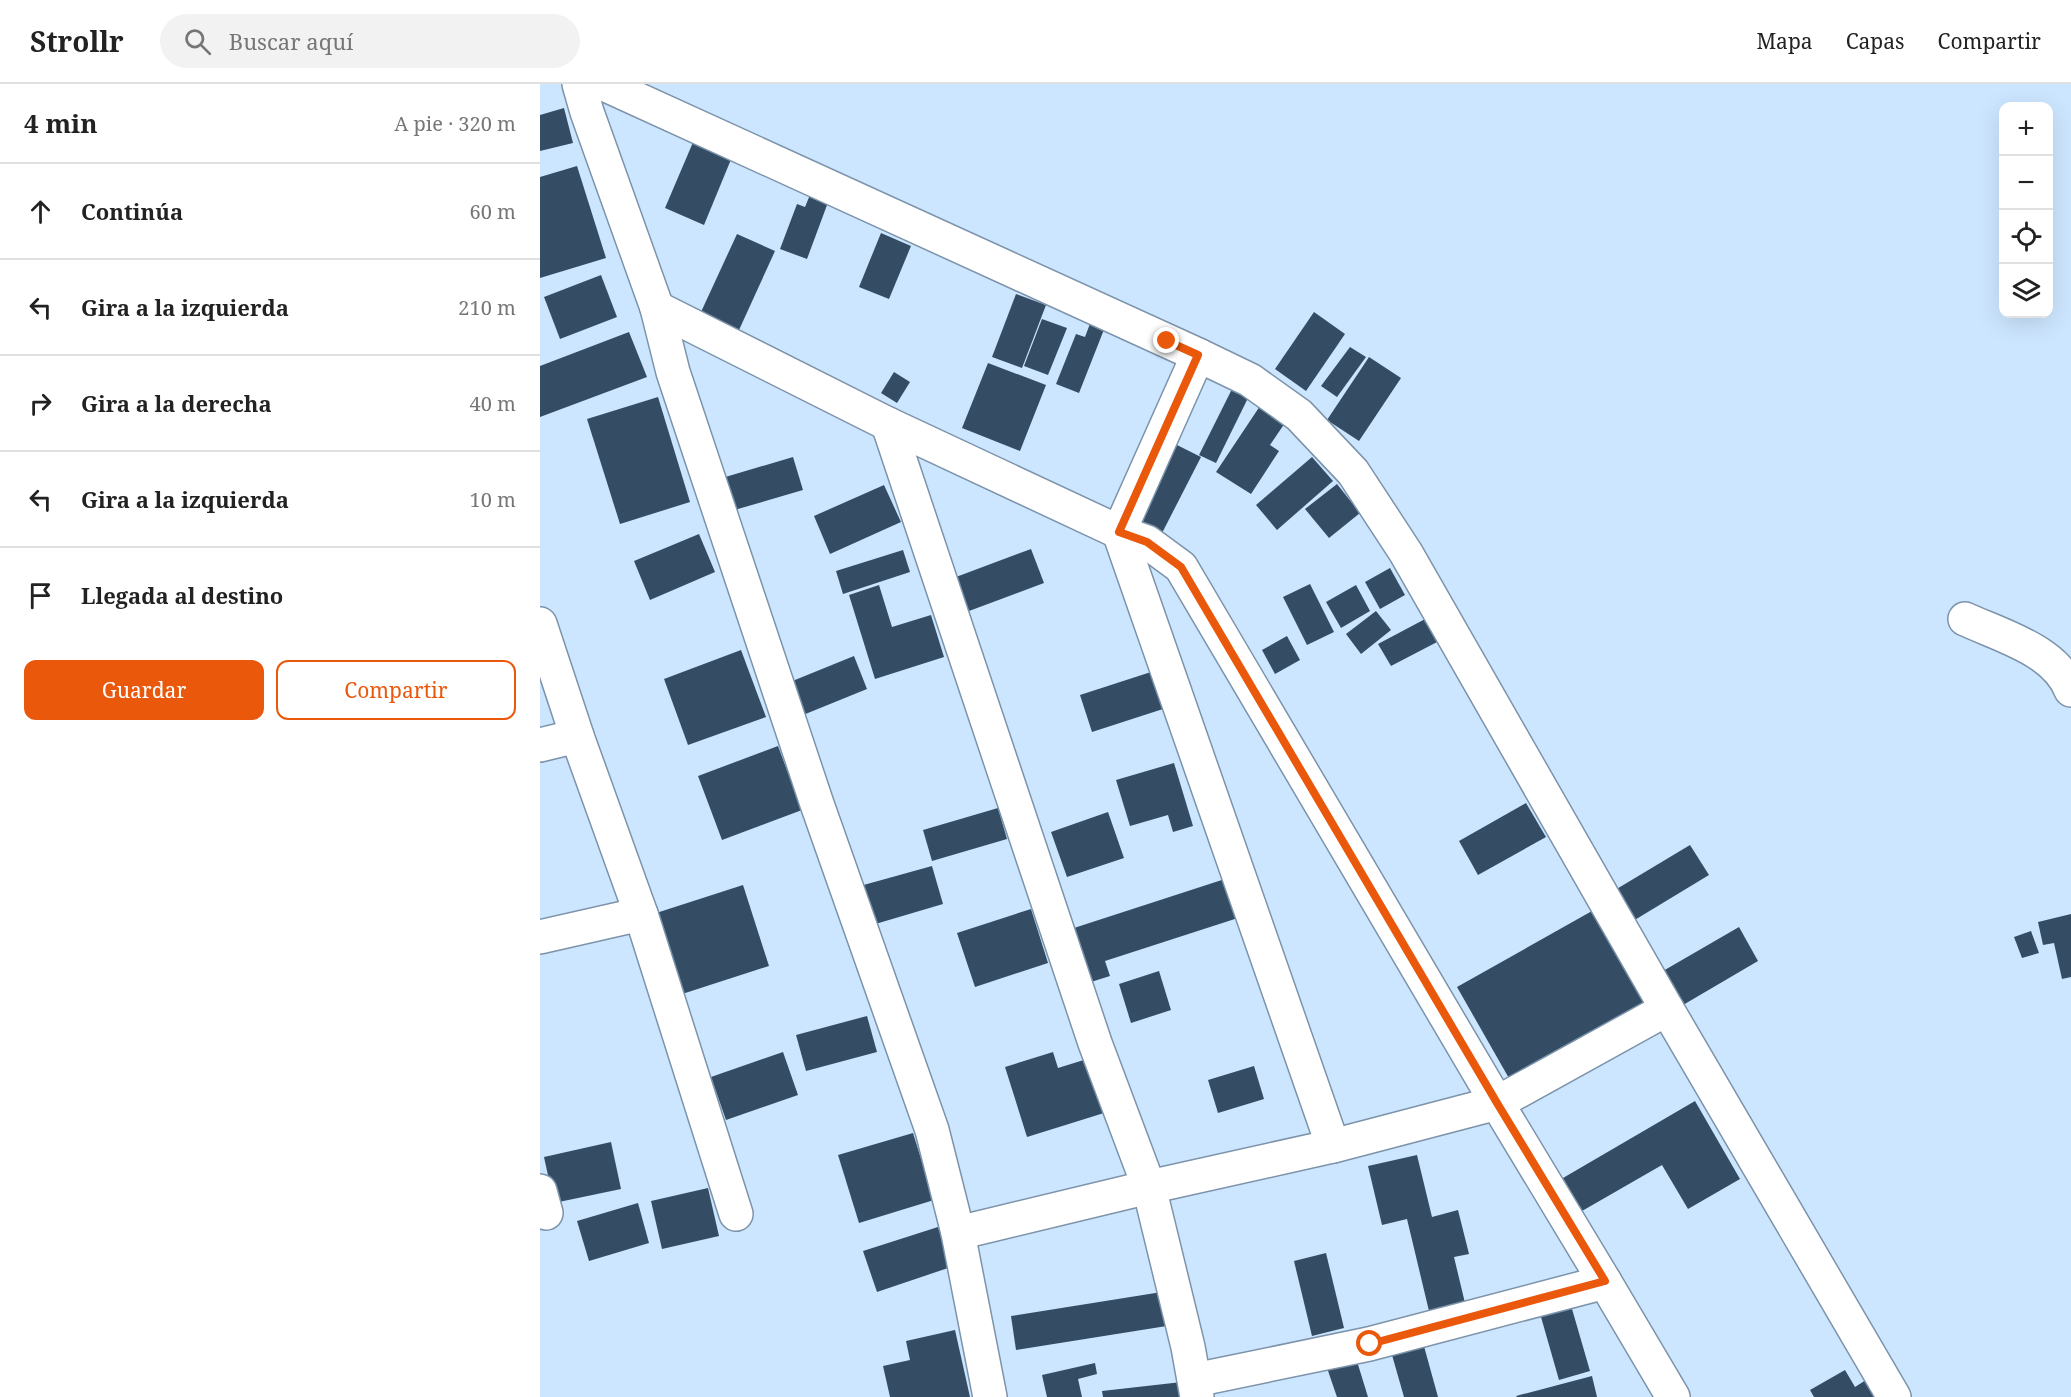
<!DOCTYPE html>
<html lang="es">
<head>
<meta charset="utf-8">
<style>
	body { margin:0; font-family:"Noto Serif",serif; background:#f2f2f2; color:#222 }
	.controls { position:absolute; right:18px; top:18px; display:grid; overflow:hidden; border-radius:12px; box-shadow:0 6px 24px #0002 }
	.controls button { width:54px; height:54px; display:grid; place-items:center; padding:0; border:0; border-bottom:2px solid #e0e0e0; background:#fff; color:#222; font:30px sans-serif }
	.stop { position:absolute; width:18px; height:18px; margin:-14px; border:4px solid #ea580c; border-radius:50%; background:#fff }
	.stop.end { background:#ea580c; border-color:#fff; box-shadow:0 2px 6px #0008 }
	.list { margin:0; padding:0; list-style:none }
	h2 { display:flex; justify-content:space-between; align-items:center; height:78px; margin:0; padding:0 24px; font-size:26px }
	h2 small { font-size:20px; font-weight:400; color:#767676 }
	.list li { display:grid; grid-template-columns:39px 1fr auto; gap:18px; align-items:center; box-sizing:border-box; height:96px; padding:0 24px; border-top:2px solid #e0e0e0 }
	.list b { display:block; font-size:22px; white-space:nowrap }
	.list em { font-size:20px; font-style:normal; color:#767676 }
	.actions { display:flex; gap:12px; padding:18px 24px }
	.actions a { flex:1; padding:14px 0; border:2px solid #ea580c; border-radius:12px; text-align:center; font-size:21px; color:#ea580c }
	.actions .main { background:#ea580c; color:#fff }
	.icon { flex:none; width:33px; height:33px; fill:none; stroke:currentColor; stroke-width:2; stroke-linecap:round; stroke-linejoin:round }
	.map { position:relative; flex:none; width:1531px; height:1313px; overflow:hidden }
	header { display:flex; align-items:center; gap:36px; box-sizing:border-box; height:84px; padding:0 30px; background:#fff; border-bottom:2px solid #e0e0e0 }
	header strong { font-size:28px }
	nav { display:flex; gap:33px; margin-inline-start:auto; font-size:21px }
	.search { width:420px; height:54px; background:#f2f2f2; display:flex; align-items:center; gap:15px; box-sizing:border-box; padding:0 21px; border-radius:33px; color:#767676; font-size:22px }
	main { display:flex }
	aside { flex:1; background:#fff }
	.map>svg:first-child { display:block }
</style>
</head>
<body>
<header>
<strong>Strollr</strong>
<div class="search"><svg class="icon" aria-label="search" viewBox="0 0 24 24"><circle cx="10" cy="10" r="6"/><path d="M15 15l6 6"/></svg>Buscar aquí</div>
<nav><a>Mapa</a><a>Capas</a><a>Compartir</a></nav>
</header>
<main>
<aside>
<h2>4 min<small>A pie · 320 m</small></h2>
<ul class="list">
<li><svg class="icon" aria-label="ahead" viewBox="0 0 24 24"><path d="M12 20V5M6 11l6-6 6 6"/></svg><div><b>Continúa</b></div><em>60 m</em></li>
<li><svg class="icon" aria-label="left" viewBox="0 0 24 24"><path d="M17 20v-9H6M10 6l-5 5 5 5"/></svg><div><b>Gira a la izquierda</b></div><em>210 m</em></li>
<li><svg class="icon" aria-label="right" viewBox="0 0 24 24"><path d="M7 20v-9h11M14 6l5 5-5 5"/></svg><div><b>Gira a la derecha</b></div><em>40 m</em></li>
<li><svg class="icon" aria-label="left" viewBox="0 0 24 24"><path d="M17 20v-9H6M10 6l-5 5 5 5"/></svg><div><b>Gira a la izquierda</b></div><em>10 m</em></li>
<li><svg class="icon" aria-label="arrive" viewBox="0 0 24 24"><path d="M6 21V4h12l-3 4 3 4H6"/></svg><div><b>Llegada al destino</b></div></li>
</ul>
<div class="actions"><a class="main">Guardar</a><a>Compartir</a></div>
</aside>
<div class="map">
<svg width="1531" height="1313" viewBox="0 0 1531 1313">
	<rect width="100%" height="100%" fill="#cde6ff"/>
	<g fill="#344d65">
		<path d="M24 24 33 59 0 67V31Z"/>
		<path d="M154 56 192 73 164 141 125 124Z"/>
		<path d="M37 82 66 174 0 194V93Z"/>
		<path d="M272 106 290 113 267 175 240 165 257 120 265 123Z"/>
		<path d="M341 149 371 162 349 215 319 203Z"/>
		<path d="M197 150 235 167 199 246 161 228Z"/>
		<path d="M61 191 77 233 20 255 4 213Z"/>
		<path d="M476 210 506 221 482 284 452 273Z"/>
		<path d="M774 228 805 250 766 307 735 285Z"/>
		<path d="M502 235 527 244 508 291 484 282Z"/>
		<path d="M551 237 565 243 539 309 516 300 536 250 545 253Z"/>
		<path d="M89 248 107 293 0 333V282Z"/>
		<path d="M810 263 826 273 797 313 781 302Z"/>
		<path d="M829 273 861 294 819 357 787 336Z"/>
		<path d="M448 279 506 301 480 367 422 344Z"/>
		<path d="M354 288 370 298 357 319 341 309Z"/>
		<path d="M692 305 708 314 676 379 659 371Z"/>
		<path d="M118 313 150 418 80 440 47 335Z"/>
		<path d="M724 316 749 333 730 361 739 367 711 410 676 388Z"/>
		<path d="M629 357 661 373 620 453 589 437Z"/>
		<path d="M253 373 263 406 191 427 182 394Z"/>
		<path d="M772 373 793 397 737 446 716 421Z"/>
		<path d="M797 400 820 429 789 454 765 425Z"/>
		<path d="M344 401 361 438 290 470 274 432Z"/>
		<path d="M159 450 175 488 110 516 94 477Z"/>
		<path d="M491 465 504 499 429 527 416 493Z"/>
		<path d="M363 466 370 488 303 510 296 487Z"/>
		<path d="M850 484 865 511 840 525 825 498Z"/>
		<path d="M770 500 794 548 767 561 743 513Z"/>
		<path d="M339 501 352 543 391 531 404 573 335 595 309 511Z"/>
		<path d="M816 501 830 527 801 544 786 518Z"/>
		<path d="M836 527 851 546 821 570 806 550Z"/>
		<path d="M887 534 899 557 851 582 838 560Z"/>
		<path d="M747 552 760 576 735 590 722 566Z"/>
		<path d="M201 566 226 633 148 661 124 595Z"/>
		<path d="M314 572 327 605 263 631 250 598Z"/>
		<path d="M611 588 623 625 552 648 540 611Z"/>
		<path d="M238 662 262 726 182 756 158 692Z"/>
		<path d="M634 679 653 742 633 748 628 731 590 742 576 696Z"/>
		<path d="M986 719 1006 753 938 791 919 757Z"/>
		<path d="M458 724 467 755 392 777 383 746Z"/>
		<path d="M568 728 584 774 527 793 511 748Z"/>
		<path d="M1150 761 1169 791 1093 837 1075 806Z"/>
		<path d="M392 782 403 820 332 841 320 802Z"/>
		<path d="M688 794 701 833 565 877 570 892 551 898 534 844Z"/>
		<path d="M203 801 229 882 136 912 110 831Z"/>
		<path d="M491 825 508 879 435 903 417 849Z"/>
		<path d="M1052 827 1105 920 970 996 917 903Z"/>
		<path d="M1531 830V893L1522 895 1514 859 1503 861 1498 838Z"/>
		<path d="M1199 843 1218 877 1143 921 1123 887Z"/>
		<path d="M1491 847 1499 869 1482 874 1474 853Z"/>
		<path d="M619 887 631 926 591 939 579 900Z"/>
		<path d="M327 932 337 968 266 987 256 951Z"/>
		<path d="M243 968 258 1011 186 1036 171 993Z"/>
		<path d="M513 968 518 984 547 975 564 1029 487 1053 465 983Z"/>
		<path d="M714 982 724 1015 678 1029 668 996Z"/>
		<path d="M1155 1017 1200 1095 1148 1125 1122 1081 1042 1127 1023 1094Z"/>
		<path d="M373 1049 394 1116 319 1139 298 1071Z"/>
		<path d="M71 1058 81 1105 14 1119 4 1073Z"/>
		<path d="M877 1071 892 1133 918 1126 929 1170 914 1173 925 1219 889 1227 867 1135 842 1141 828 1082Z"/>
		<path d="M168 1104 179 1152 122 1165 111 1117Z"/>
		<path d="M98 1119 109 1159 49 1177 37 1137Z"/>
		<path d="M398 1143 411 1183 337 1208 323 1167Z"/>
		<path d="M786 1169 804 1244 772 1252 754 1177Z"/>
		<path d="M628 1207 633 1241 476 1266 471 1232Z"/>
		<path d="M1030 1218 1050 1287 1019 1296 999 1226Z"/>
		<path d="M415 1246 430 1313H350L343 1282 370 1276 366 1257Z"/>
		<path d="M882 1255 898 1313H864L850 1264Z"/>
		<path d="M816 1274 828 1313H797L787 1284Z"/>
		<path d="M555 1279 557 1290 538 1295 542 1313H507L502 1291Z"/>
		<path d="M1305 1286 1315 1303 1326 1296 1335 1313H1274L1270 1306Z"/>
		<path d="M1052 1292 1057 1313H977L976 1312Z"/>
		<path d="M642 1298 644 1313H563L562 1307Z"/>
	</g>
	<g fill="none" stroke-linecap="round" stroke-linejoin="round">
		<defs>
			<g id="minor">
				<path d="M39 0 47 28 117 224 133 288 277 720 392 1046 418 1149 450 1313"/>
				<path d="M64 0 658 271 710 296 759 331 813 388 866 469 1127 925 1354 1313"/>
				<path d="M117 224 348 340 579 448 607 458 641 483 957 1019 1065 1198 1133 1313"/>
				<path d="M658 271 579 448 793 1062"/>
				<path d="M348 340 555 959 609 1103 648 1263 657 1313"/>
				<path d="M1425 535C1462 552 1515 566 1531 606"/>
				<path d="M0 540 37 652 101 830 196 1130"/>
				<path d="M0 661 37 652"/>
				<path d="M0 853 101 830"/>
				<path d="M0 1107 6 1129"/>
				<path d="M418 1149 609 1103 793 1062 957 1019 1127 925"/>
				<path d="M655 1296 829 1260 1065 1198"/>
			</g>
		</defs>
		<use href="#minor" stroke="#7c93aa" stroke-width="36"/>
		<use href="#minor" stroke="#fff" stroke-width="33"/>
	</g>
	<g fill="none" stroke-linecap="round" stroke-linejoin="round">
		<path stroke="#ea580c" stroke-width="8" d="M627 257 658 271 579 448 607 458 641 483 957 1019 1065 1197 830 1260"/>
	</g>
</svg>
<div class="controls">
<button>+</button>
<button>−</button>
<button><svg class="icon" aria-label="locate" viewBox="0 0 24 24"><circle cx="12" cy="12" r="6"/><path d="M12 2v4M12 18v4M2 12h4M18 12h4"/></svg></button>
<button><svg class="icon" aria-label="layers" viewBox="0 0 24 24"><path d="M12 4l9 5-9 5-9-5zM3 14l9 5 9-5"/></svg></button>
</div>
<div class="stop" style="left:830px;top:1260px"></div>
<div class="stop end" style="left:627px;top:257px"></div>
</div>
</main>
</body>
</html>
